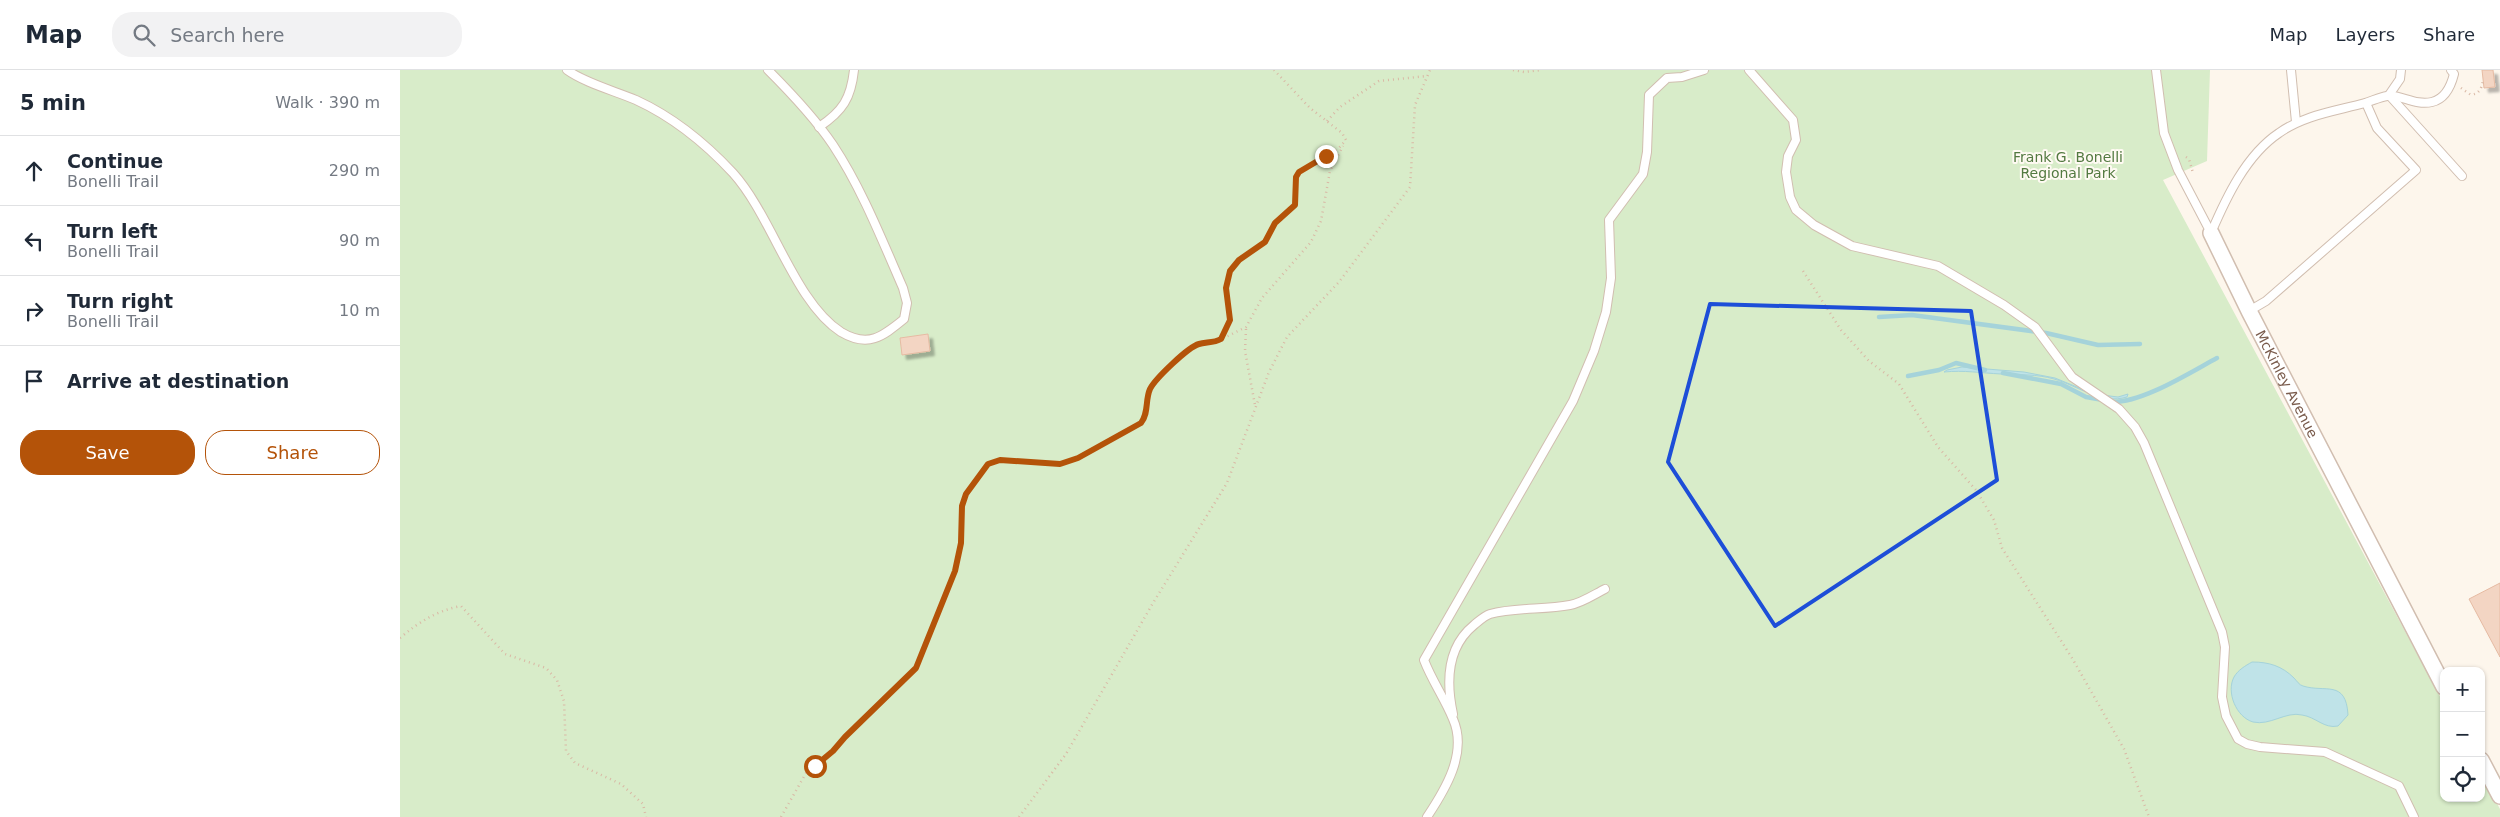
<!DOCTYPE html>
<html lang="en">
<head>
<meta charset="utf-8">
<style>
	body { margin:0; font-family:"DejaVu Sans",sans-serif; background:#f2f2f3; color:#1f2937 }
	.controls { position:absolute; right:15px; bottom:15px; display:grid; overflow:hidden; border-radius:10px; box-shadow:0 1px 4px #0004 }
	.controls button { width:45px; height:45px; display:grid; place-items:center; padding:0; border:0; border-bottom:1px solid #e0e1e3; background:#fff; color:#1f2937; font:25px sans-serif }
	.stop { position:absolute; width:15px; height:15px; margin:-11px; border:4px solid #b45309; border-radius:50%; background:#fff }
	.stop.end { background:#b45309; border-color:#fff; box-shadow:0 1px 5px #0008 }
	.list { margin:0; padding:0; list-style:none }
	h2 { display:flex; justify-content:space-between; align-items:center; height:65px; margin:0; padding:0 20px; font-size:21px }
	h2 small { font-size:16px; font-weight:400; color:#747a83 }
	.list li { display:grid; grid-template-columns:32px 1fr auto; gap:15px; align-items:center; box-sizing:border-box; height:70px; padding:0 20px; border-top:1px solid #e0e1e3 }
	.list b { display:block; font-size:19px; white-space:nowrap }
	.list p { margin:0; font-size:16px; white-space:nowrap; color:#747a83 }
	.list em { font-size:16px; font-style:normal; color:#747a83 }
	.actions { display:flex; gap:10px; padding:15px 20px }
	.actions a { flex:1; padding:11px 0; border:1px solid #b45309; border-radius:20px; text-align:center; font-size:18px; color:#b45309 }
	.actions .main { background:#b45309; color:#fff }
	.icon { flex:none; width:28px; height:28px; fill:none; stroke:currentColor; stroke-width:2; stroke-linecap:round; stroke-linejoin:round }
	.map { position:relative; flex:none; width:2100px; height:747px; overflow:hidden }
	header { display:flex; align-items:center; gap:30px; box-sizing:border-box; height:70px; padding:0 25px; background:#fff; border-bottom:1px solid #e0e1e3 }
	header strong { font-size:24px }
	nav { display:flex; gap:28px; margin-inline-start:auto; font-size:18px }
	.search { width:350px; height:45px; background:#f2f2f3; display:flex; align-items:center; gap:12px; box-sizing:border-box; padding:0 18px; border-radius:20px; color:#747a83; font-size:19px }
	main { display:flex }
	aside { flex:1; background:#fff }
	.map>svg:first-child { display:block }
</style>
</head>
<body>
<header>
<strong>Map</strong>
<div class="search"><svg class="icon" aria-label="search" viewBox="0 0 24 24"><circle cx="10" cy="10" r="6"/><path d="M15 15l6 6"/></svg>Search here</div>
<nav><a>Map</a><a>Layers</a><a>Share</a></nav>
</header>
<main>
<aside>
<h2>5 min<small>Walk · 390 m</small></h2>
<ul class="list">
<li><svg class="icon" aria-label="ahead" viewBox="0 0 24 24"><path d="M12 20V5M6 11l6-6 6 6"/></svg><div><b>Continue</b><p>Bonelli Trail</p></div><em>290 m</em></li>
<li><svg class="icon" aria-label="left" viewBox="0 0 24 24"><path d="M17 20v-9H6M10 6l-5 5 5 5"/></svg><div><b>Turn left</b><p>Bonelli Trail</p></div><em>90 m</em></li>
<li><svg class="icon" aria-label="right" viewBox="0 0 24 24"><path d="M7 20v-9h11M14 6l5 5-5 5"/></svg><div><b>Turn right</b><p>Bonelli Trail</p></div><em>10 m</em></li>
<li><svg class="icon" aria-label="arrive" viewBox="0 0 24 24"><path d="M6 21V4h12l-3 4 3 4H6"/></svg><div><b>Arrive at destination</b></div></li>
</ul>
<div class="actions"><a class="main">Save</a><a>Share</a></div>
</aside>
<div class="map">
<svg width="2100" height="747" viewBox="0 0 2100 747">
	<defs>
		<filter id="shadow"><feDropShadow dx="4.5" dy="4.5" stdDeviation="1" flood-color="#0004"/></filter>
	</defs>
	<rect width="100%" height="100%" fill="#fdf6ec"/>
	<path fill="#d8ecc9" d="M0 0H1810L1807 91 1763 110 2044 634V728H2081V704L2100 739V747H0Z"/>
	<g fill="#bfe3e8" stroke="#a5d3da">
		<path d="M1562 297 1624 302 1655 308 1694 324 1718 327 1728 324 1727 327C1701 335 1679 316 1654 309 1637 304 1619 305 1601 304 1581 303 1564 300 1544 302L1547 300Z"/>
		<path d="M1852 592C1869 592 1882 596 1894 608 1897 611 1899 615 1903 616 1925 623 1946 609 1948 645L1938 656C1924 659 1916 647 1902 645 1886 641 1870 656 1853 652 1836 647 1826 622 1834 607 1838 600 1845 596 1852 592Z"/>
	</g>
	<g fill="none" stroke-linecap="round" stroke-linejoin="round">
		<g stroke="#a5d3da" stroke-width="4.5">
			<path d="M1479 247 1512 245 1646 263 1698 275 1740 274"/>
			<path d="M1603 303 1661 314 1686 327 1703 330"/>
			<path d="M1508 306 1539 300 1556 293 1585 300"/>
			<path d="M1711 332C1742 333 1789 303 1817 288"/>
		</g>
	</g>
	<g fill="#f3d5c3" stroke="#e6bba3" filter="url(#shadow)">
		<path d="M2082 0H2093L2095 17 2084 18Z"/>
		<path d="M528 264 530 281 502 285 500 268Z"/>
		<path d="M2100 513V587L2069 529Z"/>
	</g>
	<g fill="none" stroke-linecap="round" stroke-linejoin="round">
		<defs>
			<g id="service">
				<path d="M167 0C185 13 215 21 236 30 273 47 306 74 333 103 372 146 395 233 441 262 468 278 482 267 504 249L507 233 503 218C482 170 462 119 433 75 414 47 391 23 368 0"/>
				<path d="M1349 0 1393 50 1396 70 1388 86 1386 102 1390 127 1396 140 1414 155 1452 176 1538 196 1604 235 1635 257 1672 307 1719 339 1735 357 1744 373 1822 562 1825 577 1822 627 1826 646 1838 669 1847 674 1860 677 1925 682 1999 716 2014 747"/>
				<path d="M1756 0 1764 63 1778 100 1811 163"/>
				<path d="M1891 0 1896 52"/>
				<path d="M2001 0 2000 9 1989 25 2062 106"/>
				<path d="M419 57C443 41 451 28 454 0"/>
				<path d="M1811 163C1826 128 1846 85 1879 63 1904 45 1936 41 1965 33 1972 31 1980 27 1987 26 2000 24 2015 36 2032 32 2045 29 2051 16 2054 4L2051 0"/>
				<path d="M1849 241 1866 231 2016 100 1977 58 1966 33"/>
				<path d="M1053 644C1046 612 1047 577 1074 555 1079 551 1084 546 1090 544 1116 537 1144 540 1170 535 1182 533 1195 524 1205 519"/>
				<path d="M1027 747C1045 720 1068 683 1053 649 1045 629 1032 611 1024 590L1173 331 1194 281 1206 242 1211 208 1209 150 1243 104 1247 82 1249 25 1267 8 1282 7 1304 0"/>
			</g>
			<g id="minor">
				<path id="s1" d="M1811 163 1849 241 2044 617"/>
				<path d="M2081 690 2100 726"/>
			</g>
		</defs>
		<use href="#service" stroke="#d1beb0" stroke-width="10"/>
		<use href="#minor" stroke="#d1beb0" stroke-width="18"/>
		<g stroke="#d9b8a5" stroke-width="2.5" stroke-dasharray="1 4" stroke-linecap="butt">
			<path d="M1113 0 1124 2 1141 0"/>
			<path d="M2061 18 2071 25C2080 23 2081 19 2083 11"/>
			<path d="M927 51 940 37 979 11 1027 6"/>
			<path d="M1786 87 1789 89 1793 103"/>
			<path d="M1403 201 1441 260 1469 291 1499 314 1538 377 1576 420 1594 450 1602 478 1672 588 1724 679 1749 747"/>
			<path d="M846 259 845 281 855 335"/>
			<path d="M822 268 830 250 826 217 830 201 839 190 865 172 875 153 895 135 896 107 899 102 938 79 946 70 942 63 910 38 874 0"/>
			<path d="M0 568C19 552 36 541 61 536L105 584 146 598 157 610 164 631 166 681 175 693 221 714 243 734 246 747"/>
			<path d="M381 747 406 703 433 681 445 667 516 598 555 501 561 473 562 436 566 424 588 394 600 390 660 394 678 388 741 353 745 348 749 321 780 285 798 274 818 271 846 257 862 228 911 172 921 151 930 101 943 76"/>
			<path d="M619 747 666 684 753 533 827 413 869 302 887 267 939 212 1010 117 1015 35 1030 0"/>
		</g>
		<use href="#service" stroke="#fff" stroke-width="8"/>
		<use href="#minor" stroke="#fff" stroke-width="15"/>
	</g>
	<g fill="none" stroke-linecap="round" stroke-linejoin="round">
		<path stroke="#b45309" stroke-width="6" d="M415 696 433 681 445 667 516 598 555 501 561 473 562 436 566 424 588 394 600 390 660 394 678 388 741 353C749 343 745 330 750 319 755 309 788 277 799 274 806 272 814 273 821 269L830 250 826 218 830 201 839 190 865 172 875 153 895 135 896 107 899 102 926 86"/>
	</g>
	<path fill="none" stroke="#1d4ed8" stroke-width="4" stroke-linejoin="round" d="M1310 234 1571 241 1597 410 1375 556 1268 392Z"/>
	<g text-anchor="middle" dominant-baseline="central" stroke-width="4" stroke-linejoin="round" paint-order="stroke">
		<g font-size="14" fill="#537a41" stroke="#fffaf3">
			<text x="1668" y="87">Frank G. Bonelli<tspan x="1668" dy="16">Regional Park</tspan></text>
		</g>
		<g font-size="14" fill="#7a5c4d" stroke="#fffaf3">
			<text stroke="none"><textPath href="#s1" startOffset="169">McKinley Avenue</textPath></text>
		</g>
	</g>
</svg>
<div class="controls">
<button>+</button>
<button>−</button>
<button><svg class="icon" aria-label="locate" viewBox="0 0 24 24"><circle cx="12" cy="12" r="6"/><path d="M12 2v4M12 18v4M2 12h4M18 12h4"/></svg></button>
</div>
<div class="stop" style="left:415px;top:696px"></div>
<div class="stop end" style="left:926px;top:86px"></div>
</div>
</main>
</body>
</html>
